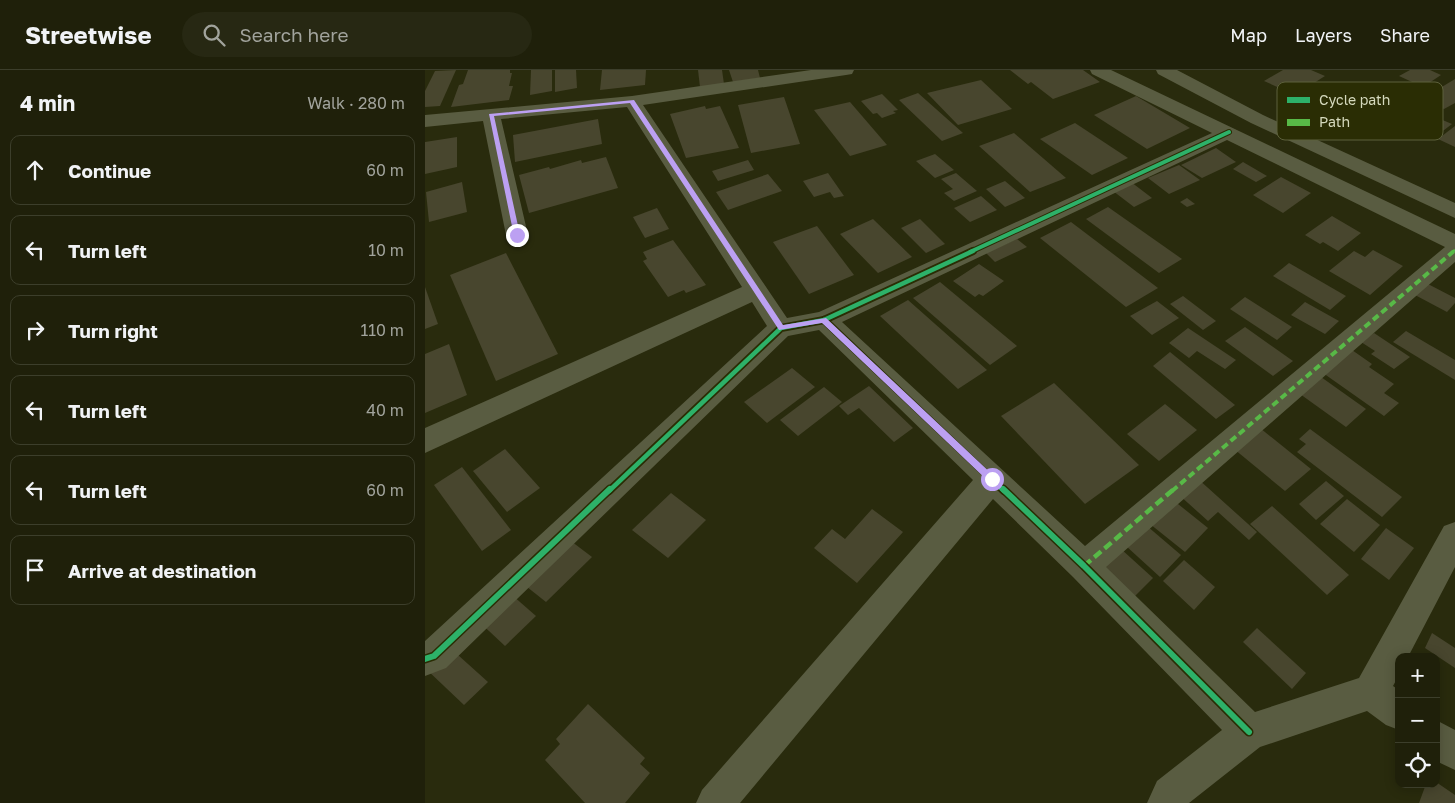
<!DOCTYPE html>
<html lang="en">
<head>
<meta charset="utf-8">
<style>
	body { margin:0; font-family:"Golos Text",sans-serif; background:#272813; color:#f1f3f6 }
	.controls { position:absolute; right:15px; bottom:15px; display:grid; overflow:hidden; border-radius:10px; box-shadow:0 2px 12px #0003 }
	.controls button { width:45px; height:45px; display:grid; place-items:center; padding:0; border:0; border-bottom:1px solid #3c3e2b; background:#1f200a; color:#f1f3f6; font:25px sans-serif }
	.stop { position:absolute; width:15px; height:15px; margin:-11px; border:4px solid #bca0f2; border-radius:50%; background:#fff }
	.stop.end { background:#bca0f2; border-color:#fff; box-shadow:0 1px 5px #0008 }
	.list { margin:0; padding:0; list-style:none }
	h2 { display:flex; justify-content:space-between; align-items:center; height:65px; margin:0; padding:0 20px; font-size:21px }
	h2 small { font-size:16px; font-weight:400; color:#a1a39c }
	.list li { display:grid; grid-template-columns:32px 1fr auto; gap:15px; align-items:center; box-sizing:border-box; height:70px; margin:0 10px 10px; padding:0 10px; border:1px solid #3c3e2b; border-radius:10px }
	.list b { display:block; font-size:19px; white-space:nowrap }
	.list em { font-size:16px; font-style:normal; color:#a1a39c }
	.icon { flex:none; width:28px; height:28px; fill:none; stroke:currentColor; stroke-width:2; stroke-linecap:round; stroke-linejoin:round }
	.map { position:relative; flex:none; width:1030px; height:733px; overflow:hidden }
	header { display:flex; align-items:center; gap:30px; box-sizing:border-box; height:70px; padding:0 25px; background:#1f200a; border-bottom:1px solid #3c3e2b }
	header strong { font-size:24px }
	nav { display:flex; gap:28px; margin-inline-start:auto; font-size:18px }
	.search { width:350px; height:45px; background:#272813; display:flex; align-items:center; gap:12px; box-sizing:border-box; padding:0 18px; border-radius:28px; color:#a1a39c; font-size:19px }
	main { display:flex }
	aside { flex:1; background:#1f200a }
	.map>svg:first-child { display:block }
</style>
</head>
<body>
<header>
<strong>Streetwise</strong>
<div class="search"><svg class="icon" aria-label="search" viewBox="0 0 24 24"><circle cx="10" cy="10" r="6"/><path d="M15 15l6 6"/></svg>Search here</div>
<nav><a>Map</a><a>Layers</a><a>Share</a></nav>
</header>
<main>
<aside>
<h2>4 min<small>Walk · 280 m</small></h2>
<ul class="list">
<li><svg class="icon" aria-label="ahead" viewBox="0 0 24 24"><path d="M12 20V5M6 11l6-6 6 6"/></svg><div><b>Continue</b></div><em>60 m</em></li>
<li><svg class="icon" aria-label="left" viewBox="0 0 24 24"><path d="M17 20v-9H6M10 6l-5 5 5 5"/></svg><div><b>Turn left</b></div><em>10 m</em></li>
<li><svg class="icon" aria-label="right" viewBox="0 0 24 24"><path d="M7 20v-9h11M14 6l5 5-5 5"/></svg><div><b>Turn right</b></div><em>110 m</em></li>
<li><svg class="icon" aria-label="left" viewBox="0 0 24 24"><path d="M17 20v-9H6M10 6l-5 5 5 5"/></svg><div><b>Turn left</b></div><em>40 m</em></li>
<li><svg class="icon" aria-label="left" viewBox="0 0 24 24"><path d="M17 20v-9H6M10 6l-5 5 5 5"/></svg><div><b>Turn left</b></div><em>60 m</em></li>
<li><svg class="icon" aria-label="arrive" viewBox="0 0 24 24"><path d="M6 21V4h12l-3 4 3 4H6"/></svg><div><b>Arrive at destination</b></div></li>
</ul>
</aside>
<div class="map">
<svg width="1030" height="733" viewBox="0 0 1030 733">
	<rect width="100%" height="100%" fill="#292b0d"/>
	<g fill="#48462e">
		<path d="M31 0 15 36 0 37V21L10 1Z"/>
		<path d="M43 0H85V3H87L84 16H88L84 30 26 37 34 15 38 14Z"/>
		<path d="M106 0H127V21L105 25Z"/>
		<path d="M130 0H151L152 18 130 22Z"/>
		<path d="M177 0H221L220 15 175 20Z"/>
		<path d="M273 0H297L299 14 275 17Z"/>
		<path d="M304 0H333L335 8 308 12Z"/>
		<path d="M585 0H658L675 12 628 29 606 12 603 14Z"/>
		<path d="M858 0H886L900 6 870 25 839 11Z"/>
		<path d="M985 0H1005L1016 5 998 17 974 6Z"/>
		<path d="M1030 9V33L1019 39 997 29Z"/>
		<path d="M556 10 587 39 533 55 502 23Z"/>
		<path d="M493 23 538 63 517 71 474 30Z"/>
		<path d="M457 24 473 40 468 41 471 43 457 48 452 43 448 44 436 31Z"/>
		<path d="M711 26 765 58 722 79 669 45Z"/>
		<path d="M359 27 375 74 326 83 313 35Z"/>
		<path d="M425 32 462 75 425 86 389 40Z"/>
		<path d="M280 36 281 39 295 36 314 78 261 88 245 44Z"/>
		<path d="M1001 43 1027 54 1006 70 980 59Z"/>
		<path d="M173 49 177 74 90 92 88 65Z"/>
		<path d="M650 53 703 88 667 105 615 69Z"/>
		<path d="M1030 56V77L1013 69Z"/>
		<path d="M589 63 641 108 605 122 554 76Z"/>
		<path d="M32 67V97L0 104V72Z"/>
		<path d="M791 78 811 92 777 108 756 95Z"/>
		<path d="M510 84 529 100 510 108 491 91Z"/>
		<path d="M181 87 193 118 104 143 94 105 124 97 125 99 156 90 157 93Z"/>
		<path d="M323 90 329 100 293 111 287 101Z"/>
		<path d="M818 92 842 106 831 112 808 99Z"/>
		<path d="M754 95 775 110 744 124 723 108Z"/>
		<path d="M403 103 419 126 409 128 405 122 389 127 378 111Z"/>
		<path d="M531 103 552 121 529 131 519 123 528 119 516 109Z"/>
		<path d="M343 104 357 121 303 140 291 122Z"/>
		<path d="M856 107 886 123 858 143 828 125Z"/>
		<path d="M580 111 600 128 580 137 561 119Z"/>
		<path d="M37 112 42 142 4 152 1 122Z"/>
		<path d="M706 112 727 128 709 137 688 121Z"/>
		<path d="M556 126 572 140 545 152 529 138Z"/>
		<path d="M762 128 770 134 762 137 755 132Z"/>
		<path d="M683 137 757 189 734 203 661 149Z"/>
		<path d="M232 138 244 159 220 168 208 147Z"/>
		<path d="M907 146 936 163 913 181 898 172 895 174 880 165Z"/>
		<path d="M448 149 487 187 453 203 415 164Z"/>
		<path d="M495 149 520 174 501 183 476 158Z"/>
		<path d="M646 152 733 218 701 237 615 168Z"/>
		<path d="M392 156 429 205 384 224 348 172Z"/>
		<path d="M592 169 602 177 570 192 561 183Z"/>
		<path d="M248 170 281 215 261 223 259 220 243 227 218 191 222 189 218 182Z"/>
		<path d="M948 180 978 196 945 225 904 201 929 181 940 187Z"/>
		<path d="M81 183 133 284 71 311 25 205Z"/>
		<path d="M864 193 921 226 905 240 848 206Z"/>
		<path d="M554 194 579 211 558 226 554 224 550 227 528 211Z"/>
		<path d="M515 212 592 276 565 295 488 228Z"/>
		<path d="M1001 213 1030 228V233L1022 242 990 225Z"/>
		<path d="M0 217 13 254 0 259Z"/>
		<path d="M758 226 791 251 778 260 745 234Z"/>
		<path d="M820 227 867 257 852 270 805 239Z"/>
		<path d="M483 230 562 300 533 319 455 246Z"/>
		<path d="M732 231 754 248 727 265 705 246Z"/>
		<path d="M880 232 914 251 900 264 866 245Z"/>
		<path d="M820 257 868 291 848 306 800 271Z"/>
		<path d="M763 258 811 290 800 299 772 281 764 288 744 273Z"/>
		<path d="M981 261 1030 290V310L968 272Z"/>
		<path d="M949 263 985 287 969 299 946 284 950 281 936 272Z"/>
		<path d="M24 274 42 325 0 343V284Z"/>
		<path d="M927 280 947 294 944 297 969 314 959 323 974 333 959 346 898 303Z"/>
		<path d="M745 282 810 335 791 349 728 296Z"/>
		<path d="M367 298 390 317 342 353 319 332Z"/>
		<path d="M896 307 941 339 921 357 875 324Z"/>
		<path d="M629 313 714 395 660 434 576 346Z"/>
		<path d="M444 316 488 358 469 372 434 338 423 345 414 336Z"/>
		<path d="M399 317 417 332 373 366 355 350Z"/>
		<path d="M740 334 772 360 734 391 702 364Z"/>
		<path d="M835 358 886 399 860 421 809 379Z"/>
		<path d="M885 359 977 427 957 447 872 382 881 374 874 369Z"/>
		<path d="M80 379 115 418 82 442 48 401Z"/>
		<path d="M37 397 86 460 57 481 9 415Z"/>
		<path d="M772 408 832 462 824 470 793 442 783 451 753 424Z"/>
		<path d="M901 411 919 426 891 450 874 434Z"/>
		<path d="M246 423 281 450 243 488 207 460Z"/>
		<path d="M922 429 955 455 929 482 895 454Z"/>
		<path d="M748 430 783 458 760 482 725 454Z"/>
		<path d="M847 436 924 505 902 525 825 454Z"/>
		<path d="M447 439 478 462 432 513 389 478 407 459 420 469Z"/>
		<path d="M722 456 756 485 735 507 701 476Z"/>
		<path d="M961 458 989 478 964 510 936 489Z"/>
		<path d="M138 465 167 487 121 532 92 509Z"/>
		<path d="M696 479 728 508 708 528 676 498Z"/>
		<path d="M759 490 790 517 769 540 738 511Z"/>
		<path d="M80 519 111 546 80 576 49 547Z"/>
		<path d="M832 558 881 603 867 619 818 572Z"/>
		<path d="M1007 563 1030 578V598L1000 578Z"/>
		<path d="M23 576 63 612 39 635 0 598Z"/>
		<path d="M163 634 220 688 215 694 225 703 200 733H160L120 690 135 674 131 669Z"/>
		<path d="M1011 712 1030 725V733H994L1001 714H1011Z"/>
	</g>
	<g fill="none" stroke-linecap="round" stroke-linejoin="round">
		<g fill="#595c41" fill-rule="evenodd">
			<path d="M386 0H429L427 4 421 5 218 35 362 248 394 242 787 63 667 4 665 0H686L1030 164V192L681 497 830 642 934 608 1019 456 1030 452V497L983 587H974V605L968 616 974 620V660L961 655 942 641 835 677 764 733H722L732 711 797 660 648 507 568 429 315 733H271L277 720 548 410 394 260 363 266 21 598 0 606V571L342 256 327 232 0 383V358L317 217 202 37 76 49 103 165 100 170 92 172 84 170 81 165 58 51 0 57V45L207 26ZM802 70 1020 177 660 476 417 252Z"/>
			<path d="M731 0H752L838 45 1030 133V148L826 53 733 4Z"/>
			<path d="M1011 650 1030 660V700L1011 691Z"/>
		</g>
		<g stroke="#58b947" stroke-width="2.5" stroke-dasharray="5 2.5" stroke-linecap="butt">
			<path d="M66 45 92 165"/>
			<path d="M1027 182 1030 180"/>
		</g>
		<path stroke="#58b947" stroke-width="4" stroke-dasharray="7 4" stroke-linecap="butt" d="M747 421 1029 181"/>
		<path stroke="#58b947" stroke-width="4.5" stroke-dasharray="9 4.5" stroke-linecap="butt" d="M659 496 749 419"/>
		<defs>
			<path id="cycleway-far2" d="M545 182 804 62"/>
			<g id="cycleway-far1">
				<path d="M399 250 579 421"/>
				<path d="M184 421 356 258 399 250 548 181"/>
			</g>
			<g id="cycleway">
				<path d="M578 419 659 496 824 662"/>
				<path d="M0 589 9 586 185 419"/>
			</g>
		</defs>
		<use href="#cycleway-far2" stroke="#2a2d04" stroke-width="6"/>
		<use href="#cycleway-far1" stroke="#2a2d04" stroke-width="8"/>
		<use href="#cycleway" stroke="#2a2d04" stroke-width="9"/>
		<use href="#cycleway-far2" stroke="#2db169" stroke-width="4"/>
		<use href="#cycleway-far1" stroke="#2db169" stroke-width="4.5"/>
		<use href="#cycleway" stroke="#2db169" stroke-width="6"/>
	</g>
	<path fill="#bca0f2" d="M209 30 358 255 401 248 570 407V412H564L397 253 354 260 205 33 69 46 95 165 89 166 64 44Z"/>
	<rect x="852" y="12" width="166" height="58" rx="8" fill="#2a2d04" stroke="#5d613c" stroke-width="1"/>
	<rect x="862" y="27" width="23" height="6" fill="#2db169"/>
	<rect x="862" y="49" width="23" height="7" fill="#58b947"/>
	<g font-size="14" fill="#d5d9bd">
		<text x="894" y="35">Cycle path</text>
		<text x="894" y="57">Path</text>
	</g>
</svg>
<div class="controls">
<button>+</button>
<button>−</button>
<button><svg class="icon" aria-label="locate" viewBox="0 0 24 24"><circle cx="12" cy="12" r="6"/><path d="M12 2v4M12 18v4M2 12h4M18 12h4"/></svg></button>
</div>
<div class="stop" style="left:567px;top:409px"></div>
<div class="stop end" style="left:92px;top:165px"></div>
</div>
</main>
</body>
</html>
